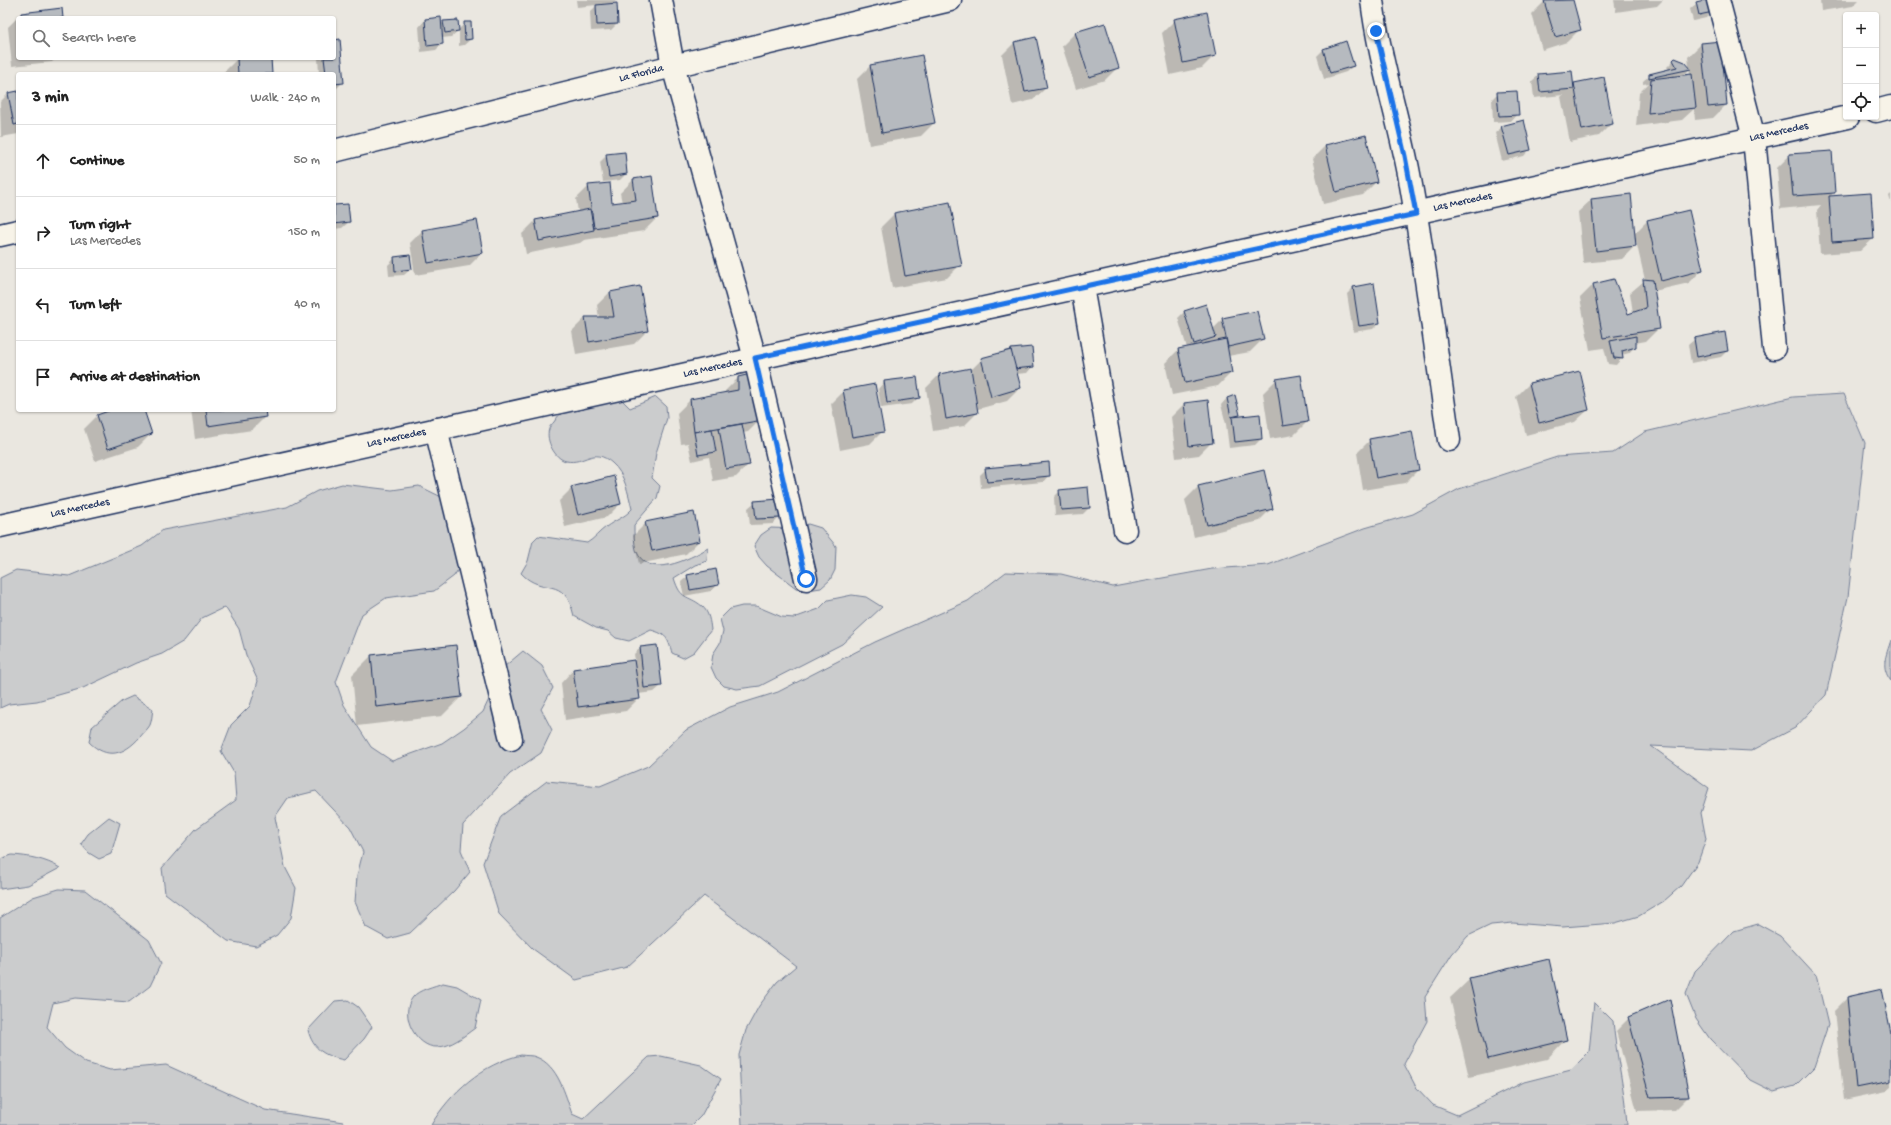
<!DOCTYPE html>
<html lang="en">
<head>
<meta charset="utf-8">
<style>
	body { margin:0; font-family:"Gochi Hand",sans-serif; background:#f6f6f6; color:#222 }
	.controls { position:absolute; right:12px; top:12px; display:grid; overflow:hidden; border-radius:4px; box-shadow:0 1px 3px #0004 }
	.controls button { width:36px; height:36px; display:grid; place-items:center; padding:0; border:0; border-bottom:1px solid #e0e0e0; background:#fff; color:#222; font:20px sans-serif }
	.stop { position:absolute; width:12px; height:12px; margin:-9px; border:3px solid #1a73e8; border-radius:50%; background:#fff }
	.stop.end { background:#1a73e8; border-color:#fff; box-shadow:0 1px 4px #0008 }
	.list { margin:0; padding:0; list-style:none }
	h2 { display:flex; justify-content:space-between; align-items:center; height:52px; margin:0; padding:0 16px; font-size:17px }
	h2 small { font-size:13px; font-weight:400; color:#767676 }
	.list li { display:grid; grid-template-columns:26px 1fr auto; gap:12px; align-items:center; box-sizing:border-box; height:72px; padding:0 16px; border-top:1px solid #e0e0e0 }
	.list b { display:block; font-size:15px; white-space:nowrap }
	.list p { margin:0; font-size:13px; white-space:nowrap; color:#767676 }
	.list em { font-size:13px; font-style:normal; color:#767676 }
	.icon { flex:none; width:22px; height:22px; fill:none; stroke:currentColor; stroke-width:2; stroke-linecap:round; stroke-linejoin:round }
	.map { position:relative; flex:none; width:1891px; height:1125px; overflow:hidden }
	.search { position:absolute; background:#fff; box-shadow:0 1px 3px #0004; left:16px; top:16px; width:320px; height:44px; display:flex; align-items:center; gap:10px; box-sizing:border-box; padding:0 14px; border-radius:4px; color:#767676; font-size:15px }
	.panel { position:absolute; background:#fff; box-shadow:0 1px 3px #0004; left:16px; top:72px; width:320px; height:340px; border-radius:4px }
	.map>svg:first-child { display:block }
</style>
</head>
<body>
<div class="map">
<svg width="1891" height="1125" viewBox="0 0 1891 1125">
	<rect width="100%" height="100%" fill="#eae7e0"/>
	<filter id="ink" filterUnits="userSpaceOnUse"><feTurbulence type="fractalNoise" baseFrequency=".025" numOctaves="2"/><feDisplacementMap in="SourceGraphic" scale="8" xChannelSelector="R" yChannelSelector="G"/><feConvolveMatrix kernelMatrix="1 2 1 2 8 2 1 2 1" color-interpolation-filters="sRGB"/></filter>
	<g filter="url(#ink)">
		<g fill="#cbcccd" stroke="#737e96">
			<path d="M1844 394 1865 443 1848 597 1826 695 1795 728 1751 751 1651 746 1709 788 1701 813 1706 839 1698 862 1681 886 1664 901 1639 916 1615 923 1563 927 1513 923 1491 925 1468 936 1452 954 1425 997 1427 1021 1404 1064 1416 1087 1433 1105 1457 1115 1524 1082 1571 1070 1589 1052 1594 1002 1613 1021C1616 1056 1625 1090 1627 1125H742L739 1055 746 1030 759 1006 777 982 796 966 704 896 627 967 576 980 533 949 499 914 483 863 501 816 547 781 600 786 648 766 686 730 730 707 778 692 875 642 968 601 1006 572 1061 574 1113 587 1212 569 1268 565 1365 528 1413 514 1459 489 1557 457 1613 453 1645 432 1793 397Z"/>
			<path d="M656 397 666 406 667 418 656 453 652 478 660 486 657 498 634 525C634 533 634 543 636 550 648 581 689 559 708 548L707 561 695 565 674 578C681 601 687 594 702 606 709 612 710 622 711 630L694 652 683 658 672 653C668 638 666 634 651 630L629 641 616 638 608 631 596 628 574 616C564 573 543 597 521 573L528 561 533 541 538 536 587 543C594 539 599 532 606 527 615 520 624 518 632 509 628 493 625 474 612 463 593 446 585 465 566 461 555 459 545 440 549 429 549 427 552 424 554 422 556 418 561 413 564 411 571 406 611 401 621 399L630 408Z"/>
			<path d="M342 484 392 490 419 486 466 509 475 533 467 555 454 576 434 591 386 598 362 614 336 682 344 705 371 747 392 761 442 743 464 728 483 712 504 667 523 651 542 666 553 688 541 709 552 730 541 753 510 774 463 825 461 850 470 872 454 891 410 933 388 939 366 927 355 902 357 876 363 852 350 827 316 791 288 798 275 817 285 867 296 888 291 918 277 935 256 946 228 941 165 893 162 868 196 829 236 800 234 773 221 751 231 725 250 706 258 681 246 655 239 629 225 607 202 618 184 641 162 654 136 663 83 688 37 701 9 704 0 708V578L16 570 69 576 142 546 163 530 287 507 317 491Z"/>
			<path d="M808 524 821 528 836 546 835 570 830 580 821 588 808 590 796 588 767 566 759 557 754 546 761 535 771 528 797 529Z"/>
			<path d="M852 595 866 597 882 607 842 644 760 686 737 689 724 686 716 678 711 667 713 654 720 643 723 631 720 619 730 609 742 606H756L782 617 794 618 819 609 828 600Z"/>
			<path d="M1891 640V681C1880 667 1886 656 1891 640Z"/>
			<path d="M133 696 153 709C152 714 152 720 150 725 148 729 143 733 140 737 124 755 107 760 89 742L92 727 122 701Z"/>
			<path d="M109 817 120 823 111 854 99 859 89 853 81 844 88 834Z"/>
			<path d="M12 855C28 856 46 859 60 868L28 885 0 889V859Z"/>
			<path d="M59 889 85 890 149 940 161 963 150 986 129 1002 75 998 53 1003 47 1027 65 1048 86 1063 110 1070 166 1065 265 1110 343 1122 345 1125H0V918L33 897Z"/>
			<path d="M1758 924 1780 936 1816 975 1828 1025 1814 1067 1795 1086 1774 1092 1750 1080 1710 1039 1696 1019 1686 994 1695 971 1734 931Z"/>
			<path d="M443 983 457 986 481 1000 475 1028C464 1036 451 1047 437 1047 417 1048 398 1015 413 997 418 990 435 986 443 983Z"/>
			<path d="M348 1000 358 1007 372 1027 364 1039 344 1060C325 1056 313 1050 308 1030L335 1001Z"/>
			<path d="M521 1055C526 1056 532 1055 536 1057 558 1065 565 1094 572 1114L583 1119 649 1057 661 1056 701 1065 721 1079 701 1116 692 1125H431C451 1092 482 1064 521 1055Z"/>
		</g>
		<g fill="#0003">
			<path d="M576 0H617L612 4 617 24 611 30 591 31 590 12 597 5 577 7Z"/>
			<path d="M1550 0H1572L1580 29 1567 42 1542 50 1532 14 1544 2Z"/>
			<path d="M1614 0H1663L1657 6 1616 12Z"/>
			<path d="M1820 0H1859L1853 6 1821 11Z"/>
			<path d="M1697 3 1712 12 1706 18 1693 21 1690 9Z"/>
			<path d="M21 14 62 18H18V58H56L52 62 12 66 8 27Z"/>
			<path d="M440 19V25L444 22 458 30 465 23 471 39 464 45 459 46V30L451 37 442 38V44L436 50 421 52 419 27 425 20Z"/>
			<path d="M1175 20 1215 55 1202 68 1170 75 1162 33Z"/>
			<path d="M1104 24 1118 67 1105 80 1076 89 1062 46 1075 33Z"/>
			<path d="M334 41 343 82 337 88 334 89V74H319L318 58H334Z"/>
			<path d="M1015 42 1046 88 1033 100 1012 105 1002 55Z"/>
			<path d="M1720 42 1726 105 1713 118 1695 120 1694 109 1682 120 1636 126 1639 93 1649 83 1643 84V81L1650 75 1669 70 1667 67 1675 59 1690 69 1683 76 1690 75 1688 57 1701 44Z"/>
			<path d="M1346 43 1353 66 1346 72 1324 79 1317 56 1323 50Z"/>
			<path d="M921 56 934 123 921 136 869 145 857 79 870 66Z"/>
			<path d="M270 58 271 74H224V72L237 59Z"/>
			<path d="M1539 75 1572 86 1574 84 1612 123 1599 136 1570 142 1561 97 1563 95 1534 98 1532 81Z"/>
			<path d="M18 92V134L1 137 0 102 8 94Z"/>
			<path d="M1498 93 1517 114 1511 121 1493 122 1492 99Z"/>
			<path d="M1502 127 1530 149 1524 156 1502 161 1495 133Z"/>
			<path d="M1366 137 1376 182 1363 195 1323 204 1312 159 1325 146Z"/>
			<path d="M607 155 626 174 620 180 603 182 600 162Z"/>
			<path d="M1790 155 1834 192 1830 197 1873 239 1860 251 1820 254 1817 210 1821 205 1780 209 1777 168Z"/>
			<path d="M633 180 657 218 644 231 584 240 580 243 526 254 522 234 535 221 578 212 576 199 589 186 611 205 622 203 620 193Z"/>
			<path d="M1891 194V203L1889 196Z"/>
			<path d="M1591 200 1634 234 1647 221 1688 211 1702 270 1689 283 1654 291 1659 328 1646 341 1635 343V346L1629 353 1622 355V358L1616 365 1608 364 1604 348 1590 350 1580 298 1593 285 1613 281 1628 315 1633 313 1630 293 1645 280 1636 241H1634L1635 246 1622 259 1583 263 1578 212Z"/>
			<path d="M334 206 349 222 342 228 334 229Z"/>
			<path d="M894 214 960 265 947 278 892 288 881 227Z"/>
			<path d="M423 230 482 253 469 266 415 275 410 243Z"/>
			<path d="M395 258 411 269 404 275 389 276 388 265Z"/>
			<path d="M1353 288 1379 323 1373 329 1353 332 1347 294Z"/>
			<path d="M610 292 647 331 634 344 576 354 572 331 585 318H599L597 305Z"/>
			<path d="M1184 312 1213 329 1223 319 1263 339 1250 352 1228 356 1231 373 1218 386 1172 395 1165 363 1178 350 1187 348 1178 318Z"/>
			<path d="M1695 339 1727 351 1721 357 1691 363 1688 345Z"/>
			<path d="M1031 348 1033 366 1027 373 1016 374 1020 388 1007 401 978 409 977 402 975 403 977 413 964 426 933 431 926 388 939 375 970 371 982 359 1011 350Z"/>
			<path d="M1579 372 1588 410 1575 422 1526 435 1516 397 1529 384Z"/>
			<path d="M1300 376 1307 422 1294 435 1270 439 1263 393 1276 380Z"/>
			<path d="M738 378 761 419 748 432 743 433 749 464 736 477 713 481 709 457 692 461 688 443 681 444 677 413 690 400 725 394V391Z"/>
			<path d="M884 382 919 397 912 404 881 408 878 389Z"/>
			<path d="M844 391 883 431 870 444 840 450 831 404Z"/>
			<path d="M1235 396 1238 415 1236 418 1261 439 1255 445 1229 448 1226 424 1221 405 1227 398Z"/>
			<path d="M1184 404 1212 442 1199 455 1176 458 1171 417Z"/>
			<path d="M114 410H143L151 434 138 447 95 461 84 429 97 416Z"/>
			<path d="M191 410H264L265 417 252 430 195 439Z"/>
			<path d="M1370 440 1418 470 1405 483 1363 490 1357 453Z"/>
			<path d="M986 469 1049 475 1043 482 981 488 980 475Z"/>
			<path d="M1198 487 1272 508 1259 521 1194 537 1185 500Z"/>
			<path d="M572 488 620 504 607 517 565 527 559 501Z"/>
			<path d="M1060 491 1089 508 1083 514 1055 516 1054 497Z"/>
			<path d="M755 502 780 517 773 524 750 525 748 508Z"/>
			<path d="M646 523 699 541 686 554 639 564 633 536Z"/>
			<path d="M688 576 718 585 711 591 684 596 681 582Z"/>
			<path d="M640 648 661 686 654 692 638 694 639 698 626 711 565 720 561 683 573 670 635 661 634 654Z"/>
			<path d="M371 656 461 697 442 716 357 726 352 675Z"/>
			<path d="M1470 979 1566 1039 1547 1059 1469 1077 1450 998Z"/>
			<path d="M1847 998 1891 1038V1087L1886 1091 1844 1100 1834 1011Z"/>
			<path d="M1629 1018 1688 1097 1675 1110 1637 1111 1616 1031Z"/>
		</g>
		<g fill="#b6babf" stroke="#1b2f5e">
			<path d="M1573 0 1581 30 1555 37 1544 1Z"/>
			<path d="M1704 0H1711L1713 12 1699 15 1696 2Z"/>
			<path d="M617 3 618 24 597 25 596 5Z"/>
			<path d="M62 8 63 18H21V13Z"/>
			<path d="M1207 12 1216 56 1183 63 1174 19Z"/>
			<path d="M441 17 443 44 427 46 425 19Z"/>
			<path d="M458 20 459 31 445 33 443 21Z"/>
			<path d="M464 22H471L472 39 465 40Z"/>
			<path d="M1105 23 1119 68 1089 77 1075 32Z"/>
			<path d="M1036 37 1047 88 1025 92 1014 42Z"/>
			<path d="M340 39 344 83 334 84V74H326L324 58H334V40Z"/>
			<path d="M1346 41 1354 66 1330 73 1323 49Z"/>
			<path d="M1721 41 1727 105 1708 107 1701 43Z"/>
			<path d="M922 55 935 123 882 133 870 65Z"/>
			<path d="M237 58H271L272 74H238Z"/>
			<path d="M1675 58 1685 62 1691 69 1649 78V74L1677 67 1673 60Z"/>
			<path d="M1572 71 1574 89 1540 92 1538 74Z"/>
			<path d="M1692 74 1696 108 1648 113 1651 79Z"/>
			<path d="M1604 77 1613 124 1582 130 1574 83Z"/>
			<path d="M18 91V124L14 125 8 93Z"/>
			<path d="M1517 91 1519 115 1499 116 1497 92Z"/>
			<path d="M1524 120 1531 150 1509 155 1501 126Z"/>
			<path d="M1366 135 1377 182 1336 192 1325 145Z"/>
			<path d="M1832 151 1835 193 1793 196 1789 154Z"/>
			<path d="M625 152 627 174 609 177 606 154Z"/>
			<path d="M652 176 658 218 594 228 588 185 610 183 612 203 636 200 633 179Z"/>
			<path d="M1871 193 1874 239 1832 242 1829 196Z"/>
			<path d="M1631 194 1636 246 1596 251 1591 199Z"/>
			<path d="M950 202 962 266 905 276 894 213Z"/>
			<path d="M348 204 350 222 334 224V205Z"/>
			<path d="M590 209 594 230 539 241 535 220Z"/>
			<path d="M1689 210 1703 270 1661 281 1647 220Z"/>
			<path d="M477 220 483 253 428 263 422 230Z"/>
			<path d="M410 255 412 269 395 271 394 257Z"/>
			<path d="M1614 279 1628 314 1646 308 1643 279 1653 280 1660 329 1603 338 1593 284Z"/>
			<path d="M1374 283 1380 323 1359 326 1353 287Z"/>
			<path d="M640 286 648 331 589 342 585 317H614L610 292Z"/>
			<path d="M1206 304 1216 337 1194 344 1184 311Z"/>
			<path d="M1257 311 1264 339 1228 347 1222 318Z"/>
			<path d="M1725 332 1728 351 1697 357 1694 338Z"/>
			<path d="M1636 336V347L1622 351 1623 359 1614 358 1610 341Z"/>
			<path d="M1226 339 1232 373 1185 383 1178 349Z"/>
			<path d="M1032 347 1034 367 1013 369 1011 349Z"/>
			<path d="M1011 350 1021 388 991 397 981 358Z"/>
			<path d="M971 368 978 413 946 419 939 374Z"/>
			<path d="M1580 371 1589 410 1539 423 1529 383Z"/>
			<path d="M755 373 763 420 694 432 690 399 738 390V377Z"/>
			<path d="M1301 375 1308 422 1283 426 1276 379Z"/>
			<path d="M917 377 920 398 887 403 884 381Z"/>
			<path d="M875 384 884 432 852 437 843 390Z"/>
			<path d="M1235 395 1240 415 1231 417 1227 398Z"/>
			<path d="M1208 400 1213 443 1189 446 1184 403Z"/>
			<path d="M111 410H144L152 434 108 449 97 415Z"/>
			<path d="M206 410H265L266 417 208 426Z"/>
			<path d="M1260 414 1262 439 1235 442 1232 417Z"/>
			<path d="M742 424 750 465 726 469 719 428Z"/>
			<path d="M712 429 716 452 698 455 694 432Z"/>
			<path d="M1412 431 1419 470 1376 478 1369 439Z"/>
			<path d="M1049 462 1050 476 987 482 985 468Z"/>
			<path d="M1264 470 1273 509 1207 525 1198 486Z"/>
			<path d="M614 476 621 504 578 515 571 487Z"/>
			<path d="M1088 487 1090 508 1061 510 1059 490Z"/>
			<path d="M779 499 781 518 756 519 754 501Z"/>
			<path d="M694 512 700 541 652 551 645 522Z"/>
			<path d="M716 569 719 585 690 590 687 575Z"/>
			<path d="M456 645 462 697 376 707 371 655Z"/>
			<path d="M657 645 662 686 644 688 640 647Z"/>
			<path d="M634 660 640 699 578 707 573 669Z"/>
			<path d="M1549 959 1567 1040 1488 1059 1469 978Z"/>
			<path d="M1882 989 1891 1033V1081L1856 1088 1847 997Z"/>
			<path d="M1670 999 1689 1097 1650 1098 1628 1017Z"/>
		</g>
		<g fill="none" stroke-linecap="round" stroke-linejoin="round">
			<defs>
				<g id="minor">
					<path d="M661 0 673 66 755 358 806 579"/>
					<path d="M1372 0C1379 59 1398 116 1409 174 1425 262 1436 352 1449 440"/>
					<path d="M1718 0 1754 138 1774 348"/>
					<path d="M1876 111 1891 107"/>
					<path id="s1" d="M334 151 673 66 950 0"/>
					<path d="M0 235 18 231"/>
					<path d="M1082 287 1125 530"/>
					<path d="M436 429 511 739"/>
					<path id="s2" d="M0 526 1848 117"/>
				</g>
			</defs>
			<use href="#minor" stroke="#1b2f5e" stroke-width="25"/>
			<use href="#minor" stroke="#f7f3e8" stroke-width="22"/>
		</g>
	</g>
	<g fill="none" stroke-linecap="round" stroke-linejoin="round" filter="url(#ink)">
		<path stroke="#1a73e8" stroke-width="5" d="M806 579 755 358 1416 214 1405 156 1376 31"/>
	</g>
	<g text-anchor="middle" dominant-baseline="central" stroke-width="3" stroke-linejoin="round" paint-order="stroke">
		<g font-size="11" fill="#1b2f5e" stroke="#f7f3e8">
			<text stroke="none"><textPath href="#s1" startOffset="317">La Florida</textPath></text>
			<text stroke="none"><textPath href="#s2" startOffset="1822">Las Mercedes</textPath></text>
			<text stroke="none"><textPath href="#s2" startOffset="1498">Las Mercedes</textPath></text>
			<text stroke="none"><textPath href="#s2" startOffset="730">Las Mercedes</textPath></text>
			<text stroke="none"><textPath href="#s2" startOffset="406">Las Mercedes</textPath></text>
			<text stroke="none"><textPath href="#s2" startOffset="82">Las Mercedes</textPath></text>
		</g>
	</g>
</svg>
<div class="controls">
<button>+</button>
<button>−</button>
<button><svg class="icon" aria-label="locate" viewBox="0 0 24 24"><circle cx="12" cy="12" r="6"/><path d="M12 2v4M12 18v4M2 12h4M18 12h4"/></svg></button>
</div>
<div class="stop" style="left:806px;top:579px"></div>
<div class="stop end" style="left:1376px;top:31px"></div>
<div class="search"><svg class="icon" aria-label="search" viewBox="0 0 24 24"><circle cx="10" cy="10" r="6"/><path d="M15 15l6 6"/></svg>Search here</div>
<section class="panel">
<h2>3 min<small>Walk · 240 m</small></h2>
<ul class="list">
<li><svg class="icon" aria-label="ahead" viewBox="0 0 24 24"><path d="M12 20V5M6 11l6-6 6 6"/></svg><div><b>Continue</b></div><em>50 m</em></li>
<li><svg class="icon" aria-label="right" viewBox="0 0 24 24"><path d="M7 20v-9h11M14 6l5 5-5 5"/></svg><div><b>Turn right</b><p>Las Mercedes</p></div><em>150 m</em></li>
<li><svg class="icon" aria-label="left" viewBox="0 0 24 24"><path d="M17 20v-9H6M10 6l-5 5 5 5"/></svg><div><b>Turn left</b></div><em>40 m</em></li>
<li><svg class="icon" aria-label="arrive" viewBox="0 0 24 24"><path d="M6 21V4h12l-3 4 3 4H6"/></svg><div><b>Arrive at destination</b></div></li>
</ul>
</section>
</div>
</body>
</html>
